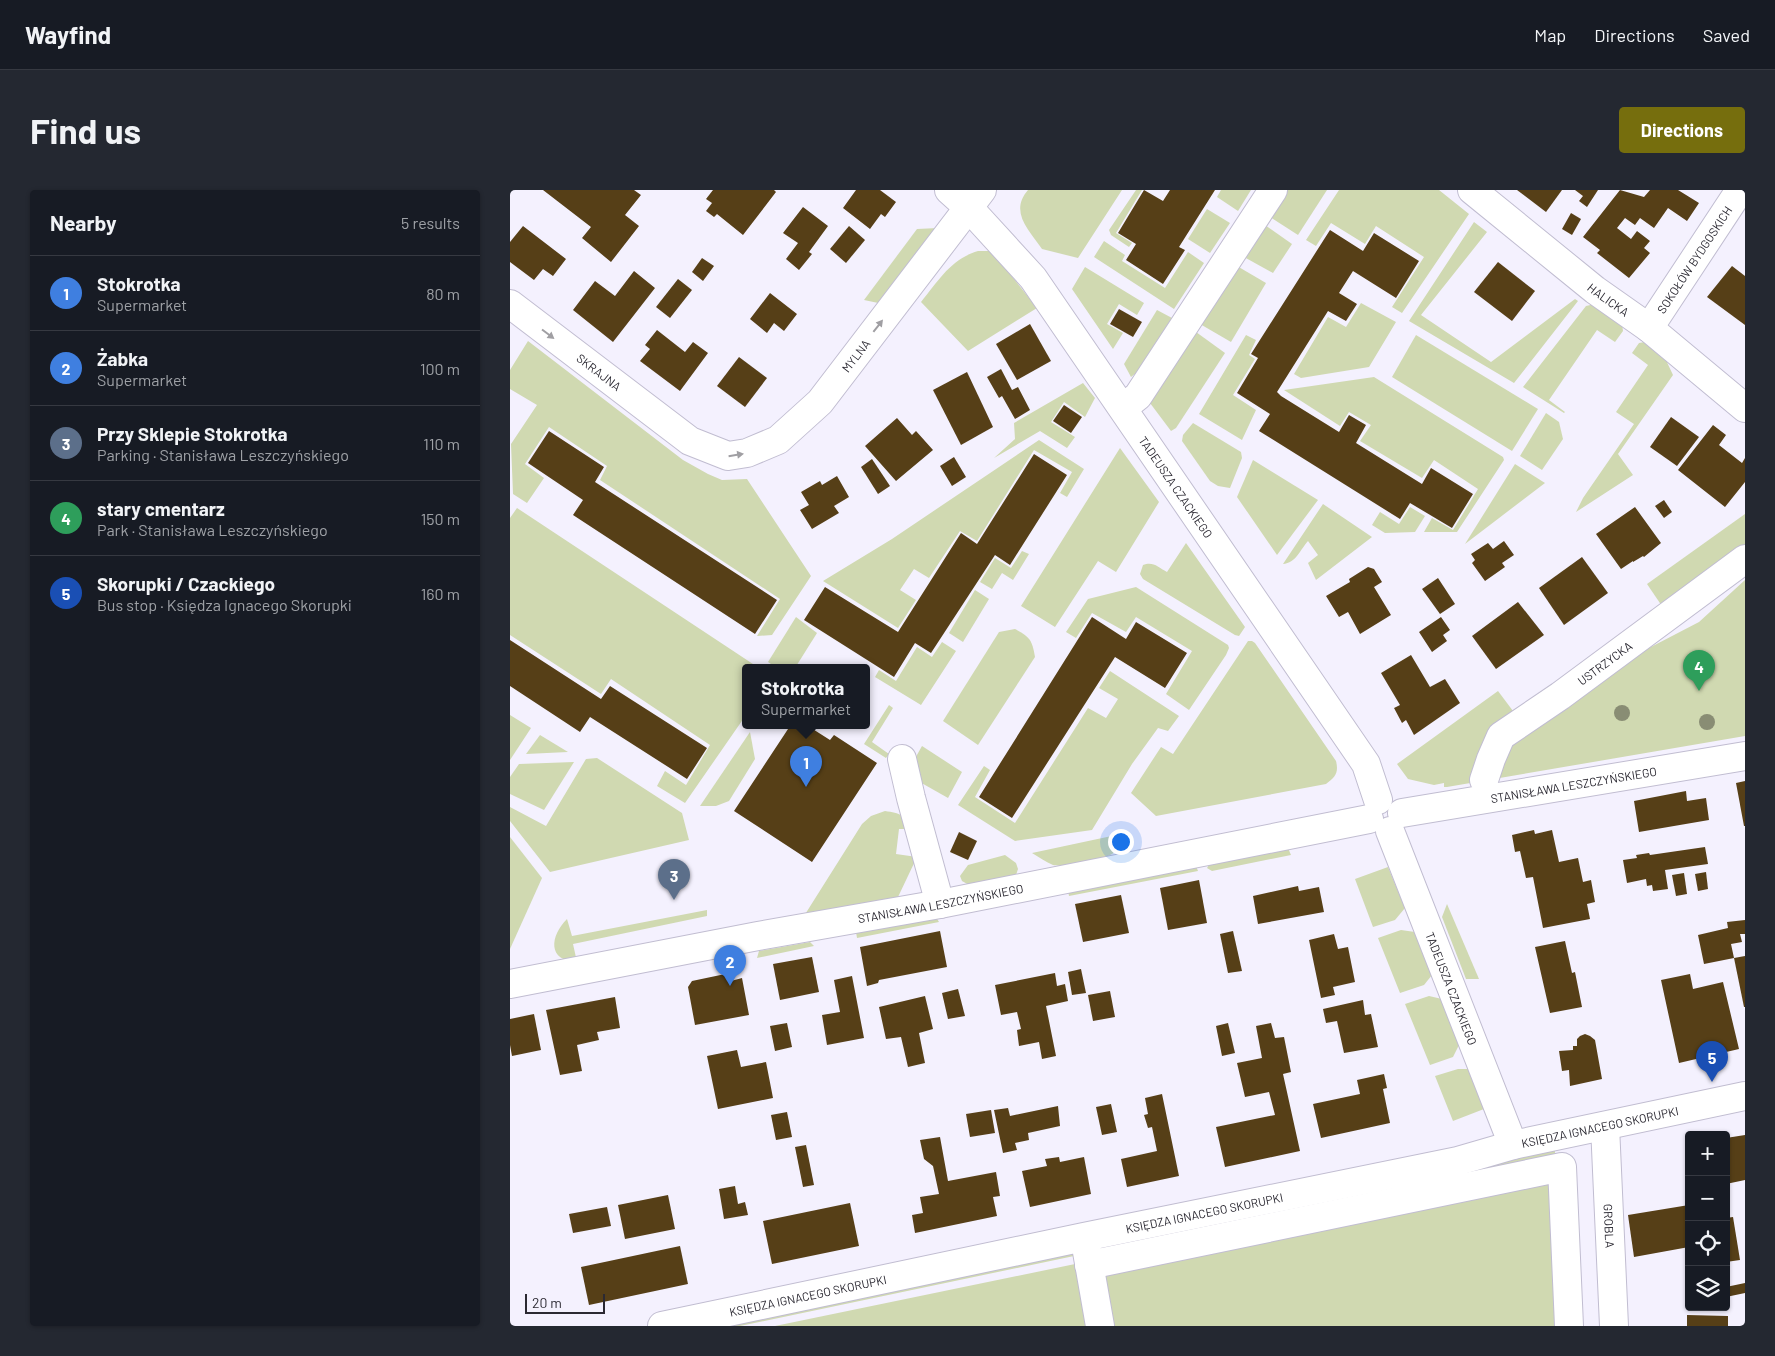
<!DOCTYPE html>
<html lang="en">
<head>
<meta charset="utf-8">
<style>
	body { margin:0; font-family:Barlow,sans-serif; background:#242831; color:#f1f3f6 }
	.controls { position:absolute; right:15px; bottom:15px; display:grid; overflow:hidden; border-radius:5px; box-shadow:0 1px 4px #0004 }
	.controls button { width:45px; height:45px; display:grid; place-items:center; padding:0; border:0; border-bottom:1px solid #363941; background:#171b24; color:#f1f3f6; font:25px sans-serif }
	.scale { position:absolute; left:15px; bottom:12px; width:80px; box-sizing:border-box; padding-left:5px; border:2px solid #2b2932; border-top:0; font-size:14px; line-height:18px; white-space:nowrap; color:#2b2932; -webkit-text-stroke:4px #f4f1fe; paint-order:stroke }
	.you { position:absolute; left:610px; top:651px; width:18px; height:18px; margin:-12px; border:4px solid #fff; border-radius:50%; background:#1a73e8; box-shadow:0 0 0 8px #1a73e833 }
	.badge { display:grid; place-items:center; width:32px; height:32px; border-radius:50%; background:#766e0d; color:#fff; font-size:16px; font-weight:700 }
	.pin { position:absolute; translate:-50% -41px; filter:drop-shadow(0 1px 2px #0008) }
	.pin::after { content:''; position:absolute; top:26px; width:18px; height:15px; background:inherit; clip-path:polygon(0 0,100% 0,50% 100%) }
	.popup { position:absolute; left:232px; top:474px; width:128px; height:65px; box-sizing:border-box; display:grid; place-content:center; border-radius:5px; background:#171b24; filter:drop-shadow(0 1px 4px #0005); font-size:16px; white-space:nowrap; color:#9ea1a6 }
	.popup b { font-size:19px; color:#f1f3f6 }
	.popup::after { content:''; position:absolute; left:50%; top:100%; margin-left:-10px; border:10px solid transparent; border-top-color:#171b24 }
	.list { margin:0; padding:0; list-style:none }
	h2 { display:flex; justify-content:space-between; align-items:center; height:65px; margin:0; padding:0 20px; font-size:21px }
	h2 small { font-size:16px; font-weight:400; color:#9ea1a6 }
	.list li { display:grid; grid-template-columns:32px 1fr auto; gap:15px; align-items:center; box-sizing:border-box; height:75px; padding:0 20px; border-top:1px solid #363941 }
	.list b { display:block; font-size:19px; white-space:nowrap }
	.list p { margin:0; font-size:16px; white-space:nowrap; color:#9ea1a6 }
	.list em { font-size:16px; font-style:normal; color:#9ea1a6 }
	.icon { flex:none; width:28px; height:28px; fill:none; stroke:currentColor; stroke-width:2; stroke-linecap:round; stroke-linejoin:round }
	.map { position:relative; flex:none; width:1235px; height:1136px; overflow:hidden; border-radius:5px }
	header { display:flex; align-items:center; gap:30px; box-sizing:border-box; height:70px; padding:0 25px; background:#171b24; border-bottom:1px solid #363941 }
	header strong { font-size:24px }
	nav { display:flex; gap:28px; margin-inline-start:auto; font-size:18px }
	.intro { display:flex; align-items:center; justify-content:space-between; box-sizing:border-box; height:120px; padding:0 30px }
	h1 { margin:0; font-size:35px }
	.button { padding:12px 22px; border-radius:5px; background:#766e0d; color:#fff; font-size:18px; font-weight:700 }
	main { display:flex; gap:30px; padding:0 30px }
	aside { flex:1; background:#171b24; border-radius:5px; box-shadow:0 1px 4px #0004 }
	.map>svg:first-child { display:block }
</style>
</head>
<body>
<header>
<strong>Wayfind</strong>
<nav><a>Map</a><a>Directions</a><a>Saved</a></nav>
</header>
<div class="intro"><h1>Find us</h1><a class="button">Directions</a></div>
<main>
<aside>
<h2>Nearby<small>5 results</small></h2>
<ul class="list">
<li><span class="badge" style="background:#3f7fe0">1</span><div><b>Stokrotka</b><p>Supermarket</p></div><em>80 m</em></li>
<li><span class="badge" style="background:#3f7fe0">2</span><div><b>Żabka</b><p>Supermarket</p></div><em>100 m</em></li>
<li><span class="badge" style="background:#5c6f8a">3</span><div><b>Przy Sklepie Stokrotka</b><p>Parking · Stanisława Leszczyńskiego</p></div><em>110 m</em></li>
<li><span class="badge" style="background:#2e9e5b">4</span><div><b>stary cmentarz</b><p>Park · Stanisława Leszczyńskiego</p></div><em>150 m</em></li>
<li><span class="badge" style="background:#1a4fb4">5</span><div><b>Skorupki / Czackiego</b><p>Bus stop · Księdza Ignacego Skorupki</p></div><em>160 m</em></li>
</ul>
</aside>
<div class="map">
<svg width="1235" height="1136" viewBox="0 0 1235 1136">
	<rect width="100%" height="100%" fill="#f4f1fe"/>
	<g fill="#d0d9b1">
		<path d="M518 0H612L568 68 532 59C519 40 499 22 518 0Z"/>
		<path d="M626 0H632L606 43 622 53 619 57 601 45 599 40Z"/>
		<path d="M711 0H741L728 21 707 7Z"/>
		<path d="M777 0H817L788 45 760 27Z"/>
		<path d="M829 0H929L959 24 892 123 882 117 914 67 866 36 855 54 821 33 806 56 796 50Z"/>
		<path d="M697 19 720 33 700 63 678 49Z"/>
		<path d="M964 32 977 42 911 125 981 172 1065 109 1068 111 1004 193 899 131Z"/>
		<path d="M755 35 782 54 763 83 734 67Z"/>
		<path d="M428 38 373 114 354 110 407 39Z"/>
		<path d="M594 51 615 65 612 71 655 98 678 62 694 73 664 119 584 67Z"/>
		<path d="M468 61H479L485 65 527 118 458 161 411 112C429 90 441 69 468 61Z"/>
		<path d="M727 76 756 93 721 152 690 134Z"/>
		<path d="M575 77 634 113 627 125 609 114 597 134 613 143 603 159 562 99Z"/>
		<path d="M851 113 886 132 859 177 791 188 784 184 818 127 836 137Z"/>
		<path d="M1085 114 1112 134 1113 141 1105 152 1087 140 1039 210 1055 222 1054 223 1013 197 1076 116Z"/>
		<path d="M647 120 662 128 626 183 621 187 614 174Z"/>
		<path d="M686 142 715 163 666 238 661 241 640 213Z"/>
		<path d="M736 145 746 150 739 165 745 169 723 205 746 220 732 250 689 224Z"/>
		<path d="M906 145 1028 219 1002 261 882 187Z"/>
		<path d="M18 151 173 270 198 284 212 290 237 289 301 386 262 445 247 446 270 409 90 290 97 276 39 237 15 274 34 288 17 313 3 304 1 254 27 215 0 199V180Z"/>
		<path d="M1135 152 1155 168 1163 185 1108 264 1123 285 1066 322 1073 308 1124 234 1106 222 1138 175 1122 163 1129 153Z"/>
		<path d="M864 187 993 267 994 270 947 342H914L922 328 943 340 968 299 924 270 912 288 850 251 861 235 839 222 830 236 774 200Z"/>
		<path d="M573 193 585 208 575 227 554 212 541 232 565 247 557 258 530 241 484 268 505 249 504 233Z"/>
		<path d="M1036 223 1049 232 1053 249 1032 280 1010 266Z"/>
		<path d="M683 233 731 262 732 268 720 298 708 296 700 291 672 251 673 245Z"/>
		<path d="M529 250 574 279 557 307 550 303 562 282 524 260 467 351 450 341 419 388 404 379 390 400 406 410 388 438 313 391 382 349Z"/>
		<path d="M610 258 649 312 606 382 588 371 545 437 511 416Z"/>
		<path d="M743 270 808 310 767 365 727 307Z"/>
		<path d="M1005 274 1035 293 955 354Z"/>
		<path d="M813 314 862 347 806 390 798 373 808 365 798 351C790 360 786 373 773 374Z"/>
		<path d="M900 317 915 326 905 342 875 343 862 335 870 322 889 334Z"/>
		<path d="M7 318 249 478H236V525L175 613 147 596 155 581 176 595 200 555 101 489 91 504 0 445V328Z"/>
		<path d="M1235 324V361L1156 422 1137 394Z"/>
		<path d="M676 353 735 437 729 446 725 445 633 389 630 384 633 375C643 371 648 377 657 382Z"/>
		<path d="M512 361 519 364 503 390 492 383 482 399 470 392 485 368 501 378Z"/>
		<path d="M1235 390V546L937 597H934V593L924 595 898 589 887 574 988 501 1006 525 1042 519 1139 458 1189 432Z"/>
		<path d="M626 397 718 455 719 458 716 465 679 520 656 504 682 461 626 427 616 442 582 423 566 448 556 442 578 409Z"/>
		<path d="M465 400 479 409 453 452 439 443Z"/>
		<path d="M286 427 307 443 285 478H267L258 472Z"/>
		<path d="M505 439C520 447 522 450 525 467L468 555 433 531 489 442Z"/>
		<path d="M738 451H742L745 453 826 571C829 583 825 587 816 594L646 626 621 603 651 557 663 564Z"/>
		<path d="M432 452 446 461 411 515 365 487 369 480 386 491 407 457 422 467Z"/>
		<path d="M600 481 669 526 658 541 648 538 622 574 582 640 505 651 448 615 474 576 480 580 465 607 505 633 578 518 596 528 608 509 589 498Z"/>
		<path d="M379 515 383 518 362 552 379 564 376 568 354 554Z"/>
		<path d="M0 525 21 538 0 570Z"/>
		<path d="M240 542 245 569 219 611 206 616H190Z"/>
		<path d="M30 545 58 562 16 564Z"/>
		<path d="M412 556 452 582 438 608 408 591 403 572Z"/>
		<path d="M87 568 172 623 179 650 40 682 0 631V617L36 636 76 569Z"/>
		<path d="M64 572 34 620 0 604V587L9 574Z"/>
		<path d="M375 621C390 623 396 625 402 639H389L386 664 407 667 388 707 294 726 352 634 361 626Z"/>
		<path d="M611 644C610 652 610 657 605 662 596 670 554 678 543 675 536 672 529 667 522 663Z"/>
		<path d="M0 647 32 688 0 759Z"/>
		<path d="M778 658 781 665 702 681 697 678 700 673Z"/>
		<path d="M495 665 506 673 508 679 506 685 459 695 452 691 450 686 458 675Z"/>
		<path d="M686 676 688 681 559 706 558 701Z"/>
		<path d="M878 677 895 718 885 730 863 737 845 689Z"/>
		<path d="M937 714 969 789H956L932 727Z"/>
		<path d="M197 720V726L63 754 67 772C37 771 40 746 57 729L62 746Z"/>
		<path d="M426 727 429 732 347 748 346 742Z"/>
		<path d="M891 740 905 742 922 785 914 795 890 803 868 748Z"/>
		<path d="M300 752 304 756 247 768 249 761Z"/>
		<path d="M919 806 932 809 950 853 943 867 920 875 895 814Z"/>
		<path d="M948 879H960L973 909 974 919 943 931 925 886Z"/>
		<path d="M1045 958V964L960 983 959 979Z"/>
		<path d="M1059 972 1070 1136H265Z"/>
		<path d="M563 1060 564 1066 230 1136H204Z"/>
	</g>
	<g fill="#563f17">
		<path d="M33 0H124L131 5 115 25 129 36 101 72 72 48 81 37Z"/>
		<path d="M203 0H264L266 2 233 45 207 24 204 27 196 21 202 13 196 9Z"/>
		<path d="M346 0H370L386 12 375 27 371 24 360 39 333 18Z"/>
		<path d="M634 0 653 11 660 0H705L669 57 675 60 653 94 616 70 626 54 608 43Z"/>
		<path d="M1007 0H1052L1036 22Z"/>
		<path d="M1065 0H1088L1077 17 1069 11 1073 6Z"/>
		<path d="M1110 0 1134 7 1140 0H1168L1189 13 1177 31 1158 18 1144 38 1130 28 1125 35 1115 28 1107 38 1121 49 1127 41 1140 51 1134 58 1140 63 1119 88 1087 63 1090 60 1073 47Z"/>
		<path d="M293 17 318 36 299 62 302 64 289 80 276 69 288 53 273 43Z"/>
		<path d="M1061 23 1071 29 1062 45 1052 39Z"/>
		<path d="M13 36 56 69 43 86 33 79 24 90 0 72V52Z"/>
		<path d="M339 36 355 50 336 73 320 59Z"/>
		<path d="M820 40 853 61 864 43 909 71 886 108 843 81 829 103 847 114 836 131 818 121 767 202 771 206 829 242 839 225 856 235 846 253 912 294 921 278 963 304 942 338 900 313 890 329 749 241 760 224 727 203 748 168 741 164Z"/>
		<path d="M192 68 204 76 193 91 182 82Z"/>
		<path d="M988 72 1025 101 1002 131 964 102Z"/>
		<path d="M1222 76 1235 86V135L1197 107Z"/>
		<path d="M124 81 145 98 103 152 63 120 85 91 105 106Z"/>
		<path d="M168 89 182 100 160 128 146 117Z"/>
		<path d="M260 103 287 124 274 141 264 133 257 143 240 129Z"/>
		<path d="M609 119 632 132 623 147 600 134Z"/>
		<path d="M520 134 541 171 507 190 486 154Z"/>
		<path d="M147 140 175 162 183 152 198 163 170 201 130 171 140 159 135 155Z"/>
		<path d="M229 167 257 188 235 217 207 196Z"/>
		<path d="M491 179 502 200 508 197 520 220 505 229 492 206 489 208 477 187Z"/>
		<path d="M457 182 483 237 451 255 423 200Z"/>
		<path d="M554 215 572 227 561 243 543 231Z"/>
		<path d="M1161 227 1189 247 1167 276 1140 257Z"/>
		<path d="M387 228 402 245 406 241 423 260 386 291 355 256Z"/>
		<path d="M1203 235 1216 245 1209 255 1232 273 1235 268V292L1215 317 1168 280Z"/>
		<path d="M39 241 94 277 85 292 267 410 245 444 63 325 73 310 18 273Z"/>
		<path d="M524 264 557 285 500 375 485 365 421 463 405 453 384 487 294 430 315 397 388 442 451 343 467 354Z"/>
		<path d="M444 267 456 287 442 296 430 276Z"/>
		<path d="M362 269 380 296 368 304 351 277Z"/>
		<path d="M327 286 339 307 324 316 329 323 302 339 290 320 299 315 291 302 310 291 312 295Z"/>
		<path d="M1154 310 1162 322 1154 328 1145 316Z"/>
		<path d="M1125 317 1151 353 1134 367 1133 366 1123 372V371L1111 379 1086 344Z"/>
		<path d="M994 351 1004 365 992 373 995 377 975 391 962 373 965 370 961 364 978 353 983 359Z"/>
		<path d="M1072 367 1098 403 1054 435 1029 398Z"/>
		<path d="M858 377 864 379 872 392 864 397 881 425 850 444 838 422 829 427 816 406 840 392 839 389Z"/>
		<path d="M928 388 945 414 930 424 912 399Z"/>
		<path d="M1008 412 1034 445 986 479 962 446Z"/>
		<path d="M582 427 616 449 626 432 677 463 655 498 605 467 502 628 469 607Z"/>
		<path d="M931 427 940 440 933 445 937 451 922 462 909 442Z"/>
		<path d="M0 450 91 509 100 496 197 558 177 589 80 527 70 542 0 496Z"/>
		<path d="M901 465 920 497 935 489 950 513 904 545 896 530 892 533 884 518 890 515 871 483Z"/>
		<path d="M280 536H298L320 550 324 545 367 573 302 672 224 621Z"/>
		<path d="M1235 591V636H1234L1226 593Z"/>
		<path d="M1176 601 1177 611 1196 608 1199 630 1129 642 1124 611Z"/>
		<path d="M1024 640 1025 644 1042 640 1049 672 1068 668 1073 692 1081 690 1085 712 1077 714 1080 729 1033 738 1023 687 1016 688 1010 661 1005 662 1002 645Z"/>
		<path d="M449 642 467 651 458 670 440 662Z"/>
		<path d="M1195 657 1198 674 1155 680 1158 699 1143 701 1142 695 1137 696 1136 689 1117 693 1113 670 1127 668 1126 665 1139 663 1140 665Z"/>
		<path d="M1196 682 1198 699 1188 701 1185 684Z"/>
		<path d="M1174 683 1177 704 1166 706 1162 685Z"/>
		<path d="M689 690 697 733 658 740 650 698Z"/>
		<path d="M788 696 789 701 809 697 814 722 748 734 743 706Z"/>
		<path d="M611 705 619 743 573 752 565 714Z"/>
		<path d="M1235 730V744H1230L1232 752 1221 754 1224 768 1194 774 1188 745 1218 738 1217 732Z"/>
		<path d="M430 741 437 777 369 790 368 793 357 796 350 757Z"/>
		<path d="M723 741 732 781 718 783 710 744Z"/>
		<path d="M824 744 828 759 838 757 845 792 823 797 825 805 811 808 799 750Z"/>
		<path d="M1055 751 1062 783 1065 782 1072 817 1040 823 1025 757Z"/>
		<path d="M1235 766V817H1234L1224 768Z"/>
		<path d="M302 767 309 802 270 810 263 774Z"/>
		<path d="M571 779 576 803 562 805 558 782Z"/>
		<path d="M220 783 221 791 232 788 239 825 185 835 178 797 182 791Z"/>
		<path d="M545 783 547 796 555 794 558 811 536 816 546 866 532 869 529 852 509 856 507 840 511 839 507 822 491 825 485 795Z"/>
		<path d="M1180 784 1183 799 1213 792 1229 859 1169 873 1151 790Z"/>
		<path d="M342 786 354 848 317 855 312 825 330 822 324 790Z"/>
		<path d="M448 799 455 826 438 829 432 803Z"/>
		<path d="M600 801 605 827 583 831 578 805Z"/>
		<path d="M415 806 423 839 409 843 415 873 398 877 391 847 376 849 369 817Z"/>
		<path d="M105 807 110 838 87 842 89 850 67 855 72 881 50 885 36 820Z"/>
		<path d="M853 810 855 825 861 824 868 857 834 863 827 831 816 833 813 819Z"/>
		<path d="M24 824 31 860 2 866 0 855V829Z"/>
		<path d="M277 833 282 857 265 861 260 836Z"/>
		<path d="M718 833 725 863 712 866 706 836Z"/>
		<path d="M761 833 765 848 774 847 781 882 773 884 790 961 715 977 706 937 765 925 759 902 735 907 727 873 752 868 746 836Z"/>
		<path d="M1075 844 1080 846 1085 850 1092 889 1060 896 1059 880 1052 881 1049 861 1063 860V856H1067V849L1070 846Z"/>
		<path d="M227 860 231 877 256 872 263 908 208 919 197 866Z"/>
		<path d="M874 884 877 898 873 899 880 933 811 948 803 914 850 904 847 890Z"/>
		<path d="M652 904 669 986 617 997 611 969 647 961 642 937 638 938 634 925 638 924 635 908Z"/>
		<path d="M601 914 607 942 592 945 586 917Z"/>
		<path d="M548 916 550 936 518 943 519 950 505 953 507 960 493 963 484 920 498 918 500 926Z"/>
		<path d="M481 920 485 943 460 947 456 924Z"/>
		<path d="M277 922 282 947 266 950 261 925Z"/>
		<path d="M1235 945V990L1216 994V948Z"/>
		<path d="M430 947 438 991 486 982 490 1006 483 1007 487 1026 405 1043 402 1025 413 1023 410 1007 429 1004 423 976 414 969 410 950Z"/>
		<path d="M296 955 304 995 293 997 285 957Z"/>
		<path d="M549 967 550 972 574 967 581 1004 520 1017 512 981 537 976 535 969Z"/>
		<path d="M225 996 228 1014 235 1012 238 1025 214 1029 209 999Z"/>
		<path d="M158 1005 165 1039 115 1049 108 1015Z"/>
		<path d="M340 1013 349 1056 262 1074 253 1031Z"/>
		<path d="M1179 1015V1057L1124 1067 1118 1025Z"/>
		<path d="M97 1017 101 1036 63 1043 59 1024Z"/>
		<path d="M1223 1027 1230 1070 1216 1072V1028Z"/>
		<path d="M170 1056 178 1094 79 1115 71 1077Z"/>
		<path d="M1235 1093V1103L1216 1107V1097Z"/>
		<path d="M1177 1125 1218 1126V1136H1177Z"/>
	</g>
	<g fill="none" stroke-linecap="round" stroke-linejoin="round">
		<defs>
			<g id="minor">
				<path id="s1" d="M439 0 459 18 523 88 856 574 868 610"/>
				<path id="s2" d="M962 0 1085 100 1139 138 1235 218"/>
				<path id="s3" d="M0 114 180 251 218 266 237 263 268 250 310 212 472 0"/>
				<path id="s4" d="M1139 138 1230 0"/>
				<path d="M613 218 628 206 763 0"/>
				<path d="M392 569 401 608 430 714"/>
				<path id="s5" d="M974 590 981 569 991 546 1050 506 1235 369"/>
				<path id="s6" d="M892 623 1235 566"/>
				<path id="s7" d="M880 641 1003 955"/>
				<path id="s8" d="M0 794 248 746 430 714 859 629"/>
				<path id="s9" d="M1095 936 1104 1136"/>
				<path d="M576 1056 590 1136"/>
				<path d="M579 1075 1052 977 1059 1136"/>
				<path id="s10" d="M152 1136 574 1047 948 971 1003 955 1235 906"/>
			</g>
		</defs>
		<use href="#minor" stroke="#c1bdd1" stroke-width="30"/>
		<use href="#minor" stroke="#fff" stroke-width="28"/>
	</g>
	<g fill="#898d74">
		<circle cx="1112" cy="523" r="8"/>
		<circle cx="1197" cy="532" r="8"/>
	</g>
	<defs><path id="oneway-solid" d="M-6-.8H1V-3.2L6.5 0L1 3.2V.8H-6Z" transform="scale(1.25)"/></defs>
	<g fill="#a09fa3">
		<use href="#oneway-solid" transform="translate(368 136) rotate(-52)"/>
		<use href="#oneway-solid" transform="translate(38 144) rotate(37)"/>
		<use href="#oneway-solid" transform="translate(226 265) rotate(-9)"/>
	</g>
	<g text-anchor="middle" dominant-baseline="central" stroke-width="5" stroke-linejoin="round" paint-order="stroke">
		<g font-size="12" fill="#2b2932" stroke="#f4f1fe">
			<text stroke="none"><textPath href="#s4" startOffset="82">SOKOŁÓW BYDGOSKICH</textPath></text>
			<text stroke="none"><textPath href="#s2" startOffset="175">HALICKA</textPath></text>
			<text stroke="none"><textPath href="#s3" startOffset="435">MYLNA</textPath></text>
			<text stroke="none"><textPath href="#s3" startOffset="112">SKRAJNA</textPath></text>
			<text stroke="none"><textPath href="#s1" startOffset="375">TADEUSZA CZACKIEGO</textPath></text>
			<text stroke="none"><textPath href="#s5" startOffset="174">USTRZYCKA</textPath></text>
			<text stroke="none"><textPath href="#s6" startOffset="174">STANISŁAWA LESZCZYŃSKIEGO</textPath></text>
			<text stroke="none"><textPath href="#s8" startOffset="438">STANISŁAWA LESZCZYŃSKIEGO</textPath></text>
			<text stroke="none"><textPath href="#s7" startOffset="169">TADEUSZA CZACKIEGO</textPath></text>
			<text stroke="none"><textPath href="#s10" startOffset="959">KSIĘDZA IGNACEGO SKORUPKI</textPath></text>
			<text stroke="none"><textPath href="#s10" startOffset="554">KSIĘDZA IGNACEGO SKORUPKI</textPath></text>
			<text stroke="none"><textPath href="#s9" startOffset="100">GROBLA</textPath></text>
			<text stroke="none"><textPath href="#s10" startOffset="149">KSIĘDZA IGNACEGO SKORUPKI</textPath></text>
		</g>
	</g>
</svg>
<div class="controls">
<button>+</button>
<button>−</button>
<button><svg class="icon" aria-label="locate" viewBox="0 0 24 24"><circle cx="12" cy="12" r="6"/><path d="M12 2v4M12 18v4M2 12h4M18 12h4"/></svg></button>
<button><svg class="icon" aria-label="layers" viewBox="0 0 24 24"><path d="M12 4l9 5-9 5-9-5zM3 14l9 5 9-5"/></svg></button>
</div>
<div class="scale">20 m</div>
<div class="you"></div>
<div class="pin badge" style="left:296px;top:597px;background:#3f7fe0">1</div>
<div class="popup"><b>Stokrotka</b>Supermarket</div>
<div class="pin badge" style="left:220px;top:796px;background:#3f7fe0">2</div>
<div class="pin badge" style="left:164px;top:710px;background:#5c6f8a">3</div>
<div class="pin badge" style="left:1189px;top:501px;background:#2e9e5b">4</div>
<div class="pin badge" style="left:1202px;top:892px;background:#1a4fb4">5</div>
</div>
</main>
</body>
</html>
